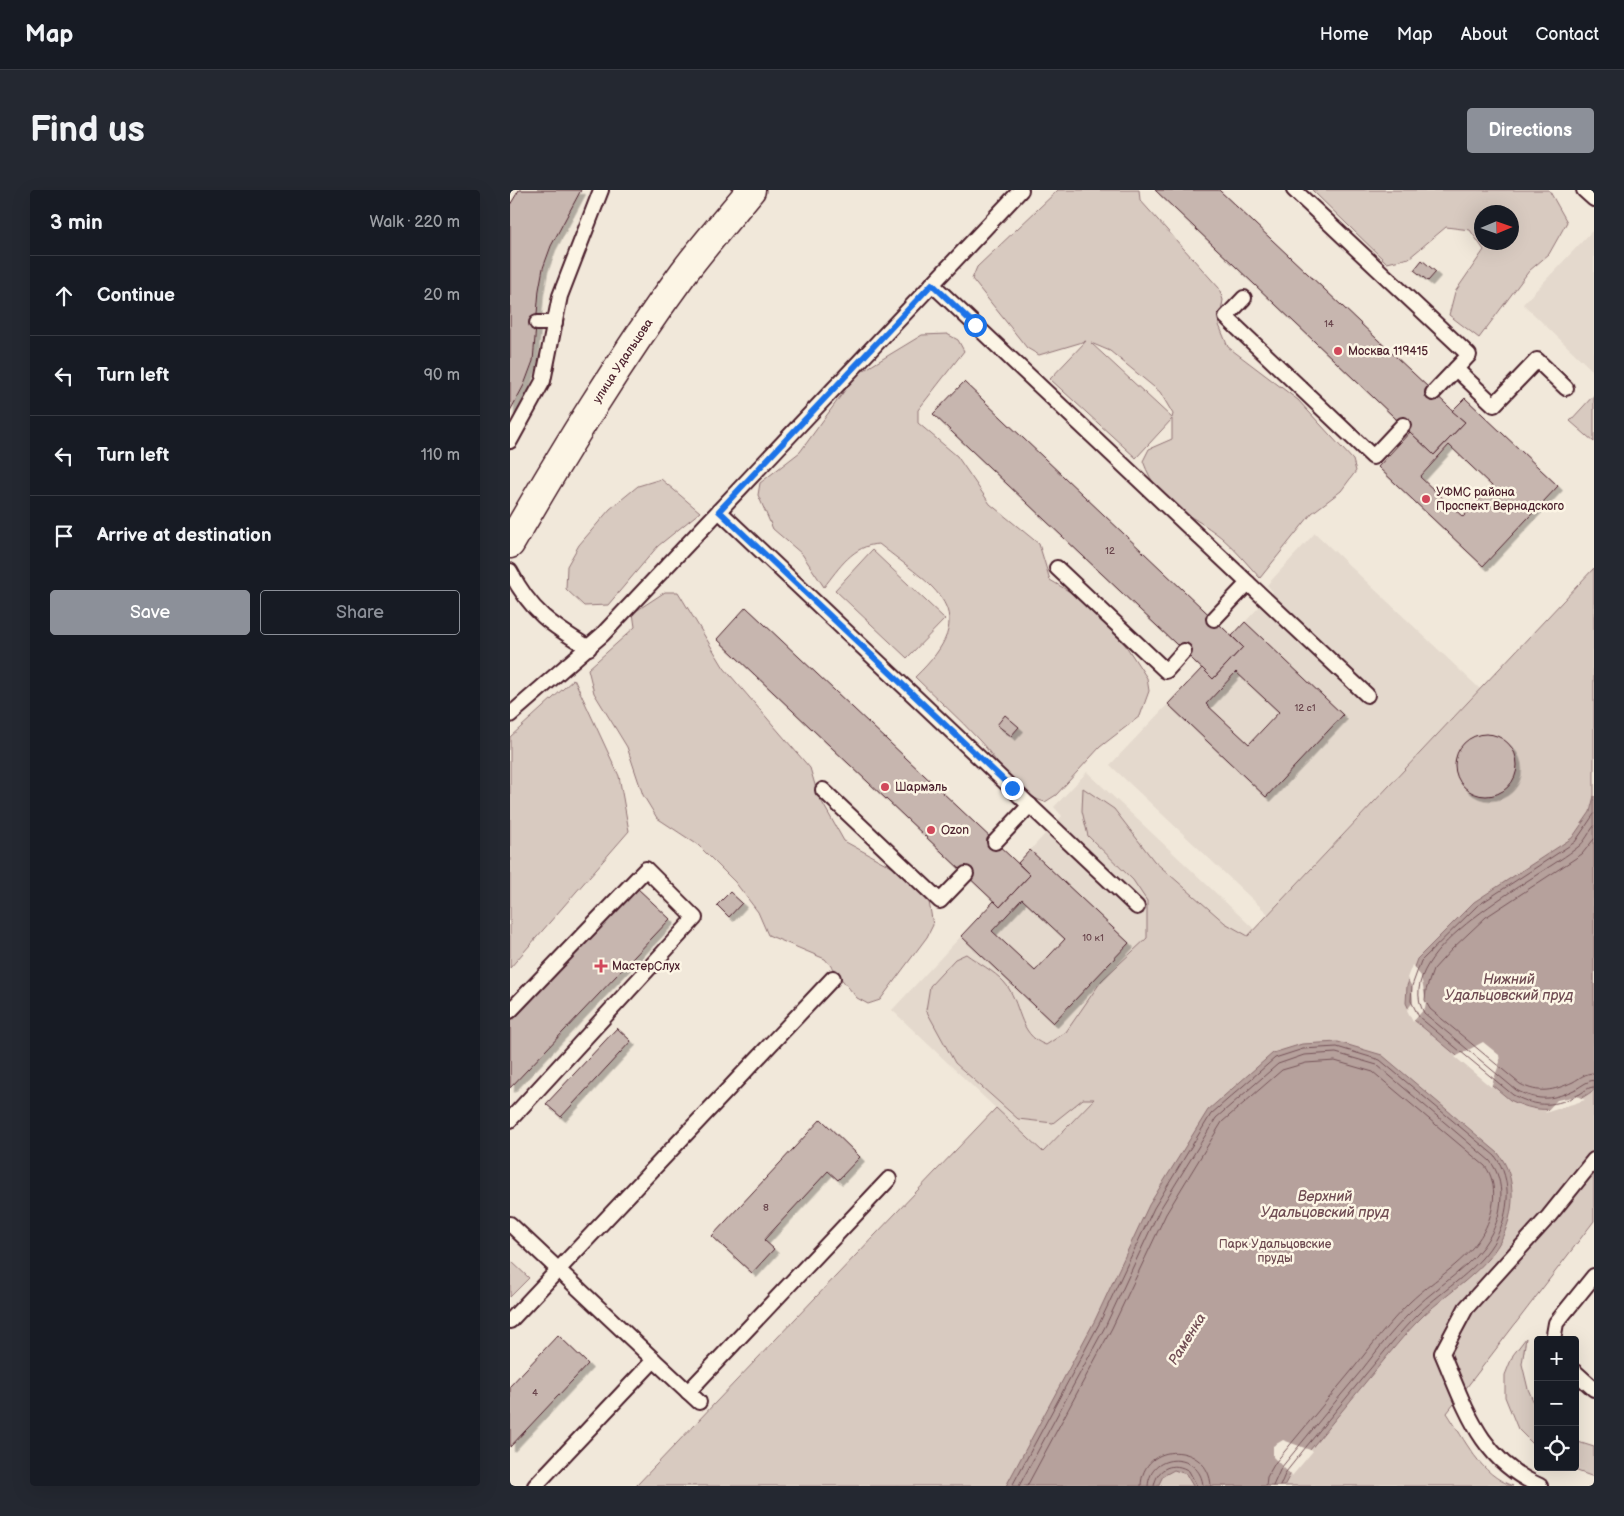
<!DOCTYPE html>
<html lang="en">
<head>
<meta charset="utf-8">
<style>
	body { margin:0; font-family:"Balsamiq Sans",sans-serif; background:#242831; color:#f1f3f6 }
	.controls { position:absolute; right:15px; bottom:15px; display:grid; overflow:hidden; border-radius:5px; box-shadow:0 5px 20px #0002 }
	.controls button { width:45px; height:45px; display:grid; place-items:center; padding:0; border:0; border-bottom:1px solid #363941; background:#171b24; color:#f1f3f6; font:25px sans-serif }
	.compass { position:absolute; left:964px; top:15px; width:45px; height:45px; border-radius:50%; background:#171b24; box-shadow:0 5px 20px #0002; rotate:88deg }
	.stop { position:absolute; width:15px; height:15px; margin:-11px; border:4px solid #1a73e8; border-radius:50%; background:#fff }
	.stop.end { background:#1a73e8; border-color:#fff; box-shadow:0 1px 5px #0008 }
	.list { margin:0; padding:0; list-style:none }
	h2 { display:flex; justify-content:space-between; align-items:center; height:65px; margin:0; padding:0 20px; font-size:21px }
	h2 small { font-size:16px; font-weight:400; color:#9ea1a6 }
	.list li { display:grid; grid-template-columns:32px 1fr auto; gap:15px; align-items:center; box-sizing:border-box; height:80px; padding:0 20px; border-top:1px solid #363941 }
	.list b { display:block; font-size:19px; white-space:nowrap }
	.list em { font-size:16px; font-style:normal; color:#9ea1a6 }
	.actions { display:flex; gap:10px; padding:15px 20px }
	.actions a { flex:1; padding:11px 0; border:1px solid #8c9099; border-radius:5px; text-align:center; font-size:18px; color:#8c9099 }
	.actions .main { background:#8c9099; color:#fff }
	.icon { flex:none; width:28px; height:28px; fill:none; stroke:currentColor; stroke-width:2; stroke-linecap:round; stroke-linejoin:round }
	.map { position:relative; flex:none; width:1084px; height:1296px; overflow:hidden; border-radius:5px }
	header { display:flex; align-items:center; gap:30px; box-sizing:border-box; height:70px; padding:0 25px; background:#171b24; border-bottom:1px solid #363941 }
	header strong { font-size:24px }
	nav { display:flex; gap:28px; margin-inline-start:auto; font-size:18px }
	.intro { display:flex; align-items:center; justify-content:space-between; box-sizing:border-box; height:120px; padding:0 30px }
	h1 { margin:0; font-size:35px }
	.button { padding:12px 22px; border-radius:5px; background:#8c9099; color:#fff; font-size:18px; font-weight:700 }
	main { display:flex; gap:30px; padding:0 30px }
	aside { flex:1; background:#171b24; border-radius:5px; box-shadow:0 5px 20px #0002 }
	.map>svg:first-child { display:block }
</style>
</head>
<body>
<header>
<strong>Map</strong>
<nav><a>Home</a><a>Map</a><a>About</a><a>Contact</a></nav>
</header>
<div class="intro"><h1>Find us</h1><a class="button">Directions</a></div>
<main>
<aside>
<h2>3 min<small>Walk · 220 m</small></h2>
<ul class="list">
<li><svg class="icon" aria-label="ahead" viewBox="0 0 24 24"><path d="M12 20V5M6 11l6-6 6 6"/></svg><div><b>Continue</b></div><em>20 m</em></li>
<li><svg class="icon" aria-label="left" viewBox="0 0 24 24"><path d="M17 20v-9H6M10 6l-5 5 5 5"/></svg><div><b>Turn left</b></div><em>90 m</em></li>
<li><svg class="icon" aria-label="left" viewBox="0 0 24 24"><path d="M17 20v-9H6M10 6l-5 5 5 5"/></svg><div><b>Turn left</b></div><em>110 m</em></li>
<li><svg class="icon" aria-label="arrive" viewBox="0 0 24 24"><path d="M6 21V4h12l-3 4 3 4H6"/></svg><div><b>Arrive at destination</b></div></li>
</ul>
<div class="actions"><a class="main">Save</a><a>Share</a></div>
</aside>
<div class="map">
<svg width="1084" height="1296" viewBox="0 0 1084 1296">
	<defs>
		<filter id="shadow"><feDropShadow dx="4.5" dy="4.5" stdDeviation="0" flood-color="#0004"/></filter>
	</defs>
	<rect width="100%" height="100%" fill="#f1e8da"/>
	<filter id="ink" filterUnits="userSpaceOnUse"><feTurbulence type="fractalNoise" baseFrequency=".02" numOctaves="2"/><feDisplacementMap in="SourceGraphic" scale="10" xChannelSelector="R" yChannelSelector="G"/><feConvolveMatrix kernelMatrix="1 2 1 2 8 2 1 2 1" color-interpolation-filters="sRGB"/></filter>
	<g filter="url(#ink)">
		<g fill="#e4d9cd">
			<path d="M1084 39V182L1013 114Z"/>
			<path d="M805 343 970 499 758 724 600 575 692 478 703 489 733 457 722 446 763 402 757 395Z"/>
			<path d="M577 582 744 739 533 963 382 820 484 711 520 685 508 673 552 626 544 617Z"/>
		</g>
		<g fill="#d8cac0" stroke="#917476" fill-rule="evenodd">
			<path d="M548 0H629L630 10 709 98 713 110 709 135 718 157 788 210 843 270 846 281 831 301 802 323 750 388C738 375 726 360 712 348 678 320 651 320 633 271L639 259 662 249V229L626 268 540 189 576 151 529 165 517 158 462 89 467 77ZM581 153 600 161 650 202 663 224 662 228Z"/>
			<path d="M802 0H1039L1057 32 1039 64 1019 81 969 148 939 125 945 102 974 60 960 40 936 37 899 68 877 73ZM972 22H1002V52H972Z"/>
			<path d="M437 144 448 150 454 161 408 220V233L447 266 480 314 529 354 540 390 572 409 616 456 637 488 639 501 630 526 590 557 546 605 535 612C503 604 490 572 469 550 449 528 426 508 405 487 475 421 424 398 369 354 343 355 329 378 314 397L292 364 263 339 248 305 250 293 290 262 346 185 412 145Z"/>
			<path d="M1084 205V252L1060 231Z"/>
			<path d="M151 289 190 322 148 356 98 415 74 416 56 399 57 376 69 355 100 319 128 296Z"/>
			<path d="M362 360 435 429 397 468 325 400Z"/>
			<path d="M1084 378V1031L937 1223C955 1250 970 1285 1003 1296H126L486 918 533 962 584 909H573L543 933 508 929 445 873 416 820 420 796 445 769 456 764C468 773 484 781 494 792 512 812 507 845 536 855L556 842 592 790 637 748V711L623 690 578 646 572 621 573 598 604 619 644 671 715 733 738 746Z"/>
			<path d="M155 402H168L214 478 300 578 308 605 334 651 389 681 418 706 423 735 417 747 370 810 358 814 347 808 315 769 258 745 248 722 225 692 188 655 147 628 133 605 117 557 84 503 78 479 125 437 123 423Z"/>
			<path d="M64 489 109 586 119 641 0 778V547Z"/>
			<path d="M0 1070 19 1088 0 1107Z"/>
			<path d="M1016 1148 1012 1174 1018 1199 1028 1222V1259L1008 1239 995 1207V1185L1003 1165Z"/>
			<path d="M1065 1251 1084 1257V1287L1056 1277H1065Z"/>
		</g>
		<g fill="#b6a19c" stroke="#8b6d6f">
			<path d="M1084 606V900C1054 921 1033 926 1000 910L904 830 896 813 897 796 907 769 964 712 1062 648 1080 622Z"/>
			<path d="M828 852 872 865 988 963C1008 988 1005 1024 990 1052 973 1082 939 1102 914 1125 894 1144 877 1167 859 1188 833 1220 806 1252 780 1285L774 1296H683L676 1284 664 1280 653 1286 648 1296H496L585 1130 639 1015 698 920 763 863 792 854Z"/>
		</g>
		<g fill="#f1e8da">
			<path d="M902 775 911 786 916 812 915 818 903 832 897 820 903 812 902 797 897 788Z"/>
			<path d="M973 852 989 865 990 872 981 897 945 867Z"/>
			<path d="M1067 906 1075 910 1035 923 1047 910Z"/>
			<path d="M773 1250 803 1261 782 1286 763 1267V1256Z"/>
		</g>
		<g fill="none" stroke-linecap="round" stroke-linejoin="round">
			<g stroke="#755358" stroke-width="1">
				<path d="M1084 624 1065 652 967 716 911 771 902 796 901 811 909 827 1003 905C1028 918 1045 917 1070 904 1075 901 1078 897 1084 897"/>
				<path d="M1084 636C1079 642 1075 652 1068 657 1030 688 879 760 914 823L1006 900C1029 912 1043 910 1066 899 1073 895 1077 891 1084 890"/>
				<path d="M1084 649 1072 664 976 727 942 759 923 780 916 800 915 810 920 819 1010 894C1029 904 1043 901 1063 892 1070 888 1075 883 1084 883"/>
				<path d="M502 1296 590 1132 644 1018 701 924 765 868 793 859 827 857 870 870 985 966C1003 990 999 1023 986 1048 971 1078 934 1099 910 1122 890 1141 873 1164 855 1185 829 1217 802 1249 776 1282L770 1296"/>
				<path d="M509 1296 596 1135 649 1021 706 928 768 874 794 865 826 863 867 875 980 971C996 991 993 1024 980 1046 963 1076 930 1094 906 1117 886 1136 868 1159 851 1181 824 1213 798 1245 771 1278L763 1296"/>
				<path d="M517 1296 602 1138 656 1024 712 932 772 880 796 873 825 871 863 882 975 976C989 994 984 1022 974 1041 958 1071 924 1089 900 1112 879 1133 861 1156 843 1179 817 1210 791 1242 765 1273L757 1287 756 1296"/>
				<path d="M631 1296C632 1250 699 1252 701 1296"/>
				<path d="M638 1296C640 1261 691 1262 693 1296"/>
				<path d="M644 1296C647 1277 664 1271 679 1281L687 1296"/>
			</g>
		</g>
		<g fill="#c7b6af" stroke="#4a1f2b" fill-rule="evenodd" filter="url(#shadow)">
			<path d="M9 0H71L41 56 33 78 29 100 23 171 14 195 0 221V15Z"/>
			<path d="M645 0H709L955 232 924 265Z"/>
			<path d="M912 70 926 82 918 91 904 80Z"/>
			<path d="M454 192 733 457 703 489 423 224Z"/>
			<path d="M955 208 1048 296 973 376 868 277 900 242 924 265 955 232 942 221ZM939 255 982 296 953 327 910 287Z"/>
			<path d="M236 417 520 685 490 717 207 449Z"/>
			<path d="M735 432 833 525 756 607 658 514 692 478 703 489 733 457 722 446ZM726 482 769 522 739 554 696 514Z"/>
			<path d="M495 525 509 537 501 546 487 535Z"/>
			<circle cx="976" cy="575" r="31"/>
			<path d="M520 660 619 753 543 833 451 746 484 711 490 717 520 685 508 673ZM512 709 555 749 525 781 482 741Z"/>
			<path d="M126 697 160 729 0 898V830Z"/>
			<path d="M220 702 232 713 219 727 207 715Z"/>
			<path d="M107 838 121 851 51 927 36 914Z"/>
			<path d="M311 929 350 967 328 990 318 981 254 1050 264 1059 242 1083 202 1046Z"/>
			<path d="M48 1145 78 1174 0 1257V1196Z"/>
		</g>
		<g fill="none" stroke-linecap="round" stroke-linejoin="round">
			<defs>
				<g id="service">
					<path d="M784 0 959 165 923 203"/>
					<path d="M1074 0 1084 9"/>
					<path d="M422 94 738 393 704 429"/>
					<path d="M734 108 716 127 863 267 893 235"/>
					<path d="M27 133H45"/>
					<path d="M946 179 984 215 1027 170 1056 198"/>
					<path d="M0 251 33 191 50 106 91 0"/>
					<path d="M209 321 627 717"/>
					<path d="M547 378 656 481 674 461"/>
					<path d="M0 381C21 422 41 435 79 458"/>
					<path d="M738 393 857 505"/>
					<path d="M0 525 92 445 511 0"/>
					<path d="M313 600 430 711 456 684"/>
					<path d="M485 652 520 615"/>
					<path d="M0 821 136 679 185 728 0 930"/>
					<path d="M0 1034 144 1170 25 1296"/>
					<path d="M0 1131 323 788"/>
					<path d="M1043 1150 1046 1133 1084 1086"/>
					<path d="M144 1170 189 1212"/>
					<path d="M1065 1182 1084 1199"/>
					<path d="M178 1202 379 989"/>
					<path d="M1030 1296C970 1270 956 1219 932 1163L956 1118 1039 1026 1084 970"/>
				</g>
				<g id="tertiary">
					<path id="s1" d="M0 354C54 261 110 169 174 82 195 54 219 27 241 0"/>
				</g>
			</defs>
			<use href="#service" stroke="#4a1f2b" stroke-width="18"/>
			<use href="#tertiary" stroke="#4a1f2b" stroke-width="31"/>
			<use href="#service" stroke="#fcf5e5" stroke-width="14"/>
			<use href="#tertiary" stroke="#fcf5e5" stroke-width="28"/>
		</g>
	</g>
	<g fill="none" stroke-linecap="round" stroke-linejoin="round" filter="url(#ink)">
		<path stroke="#1a73e8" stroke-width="6" d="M465 135 422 94 209 321 502 598"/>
	</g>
	<g fill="#d1495b" stroke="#fcf5e5" stroke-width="2">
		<circle cx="828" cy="161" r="5"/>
		<circle cx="916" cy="309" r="5"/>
		<circle cx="375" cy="597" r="5"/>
		<circle cx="421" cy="640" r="5"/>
		<path d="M88.5 768.5h5v5h5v5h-5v5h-5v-5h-5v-5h5z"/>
	</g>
	<g text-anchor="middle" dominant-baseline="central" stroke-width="5" stroke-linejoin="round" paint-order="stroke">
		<g font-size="10" fill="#69454c">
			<text x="819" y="134">14</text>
			<text x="600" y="361">12</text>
			<text x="795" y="518">12 с1</text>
			<text x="583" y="748">10 к1</text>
			<text x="256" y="1018">8</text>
			<text x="25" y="1203">4</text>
		</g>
		<g font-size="12" fill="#4a1f2b" stroke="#fcf5e5" text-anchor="start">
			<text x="838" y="161">Москва 119415</text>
			<text x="926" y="302">УФМС района<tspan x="926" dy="14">Проспект Вернадского</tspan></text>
			<text x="385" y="597">Шармэль</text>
			<text x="431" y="640">Ozon</text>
			<text x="102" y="776">МастерСлух</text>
		</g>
		<g font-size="12" fill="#4a1f2b" stroke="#fcf5e5">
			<text stroke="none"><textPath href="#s1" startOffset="215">улица Удальцова</textPath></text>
		</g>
		<g font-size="12" fill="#6e4a50" stroke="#fcf5e5">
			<text x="765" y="1054">Парк Удальцовские<tspan x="765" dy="14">пруды</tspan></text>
		</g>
		<g font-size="14" font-style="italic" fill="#704c53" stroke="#fcf5e5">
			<text x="999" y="789">Нижний<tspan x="999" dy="16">Удальцовский пруд</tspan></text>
			<text x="815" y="1006">Верхний<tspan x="815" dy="16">Удальцовский пруд</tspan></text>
			<text transform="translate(677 1149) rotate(-58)">Раменка</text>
		</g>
	</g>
</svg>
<div class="controls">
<button>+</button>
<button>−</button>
<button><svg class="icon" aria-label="locate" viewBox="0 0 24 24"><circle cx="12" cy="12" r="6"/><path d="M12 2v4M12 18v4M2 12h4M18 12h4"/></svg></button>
</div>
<svg class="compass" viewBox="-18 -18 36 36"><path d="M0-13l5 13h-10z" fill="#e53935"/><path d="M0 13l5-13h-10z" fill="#9ea1a6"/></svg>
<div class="stop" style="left:465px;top:135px"></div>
<div class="stop end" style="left:502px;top:598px"></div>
</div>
</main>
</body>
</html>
